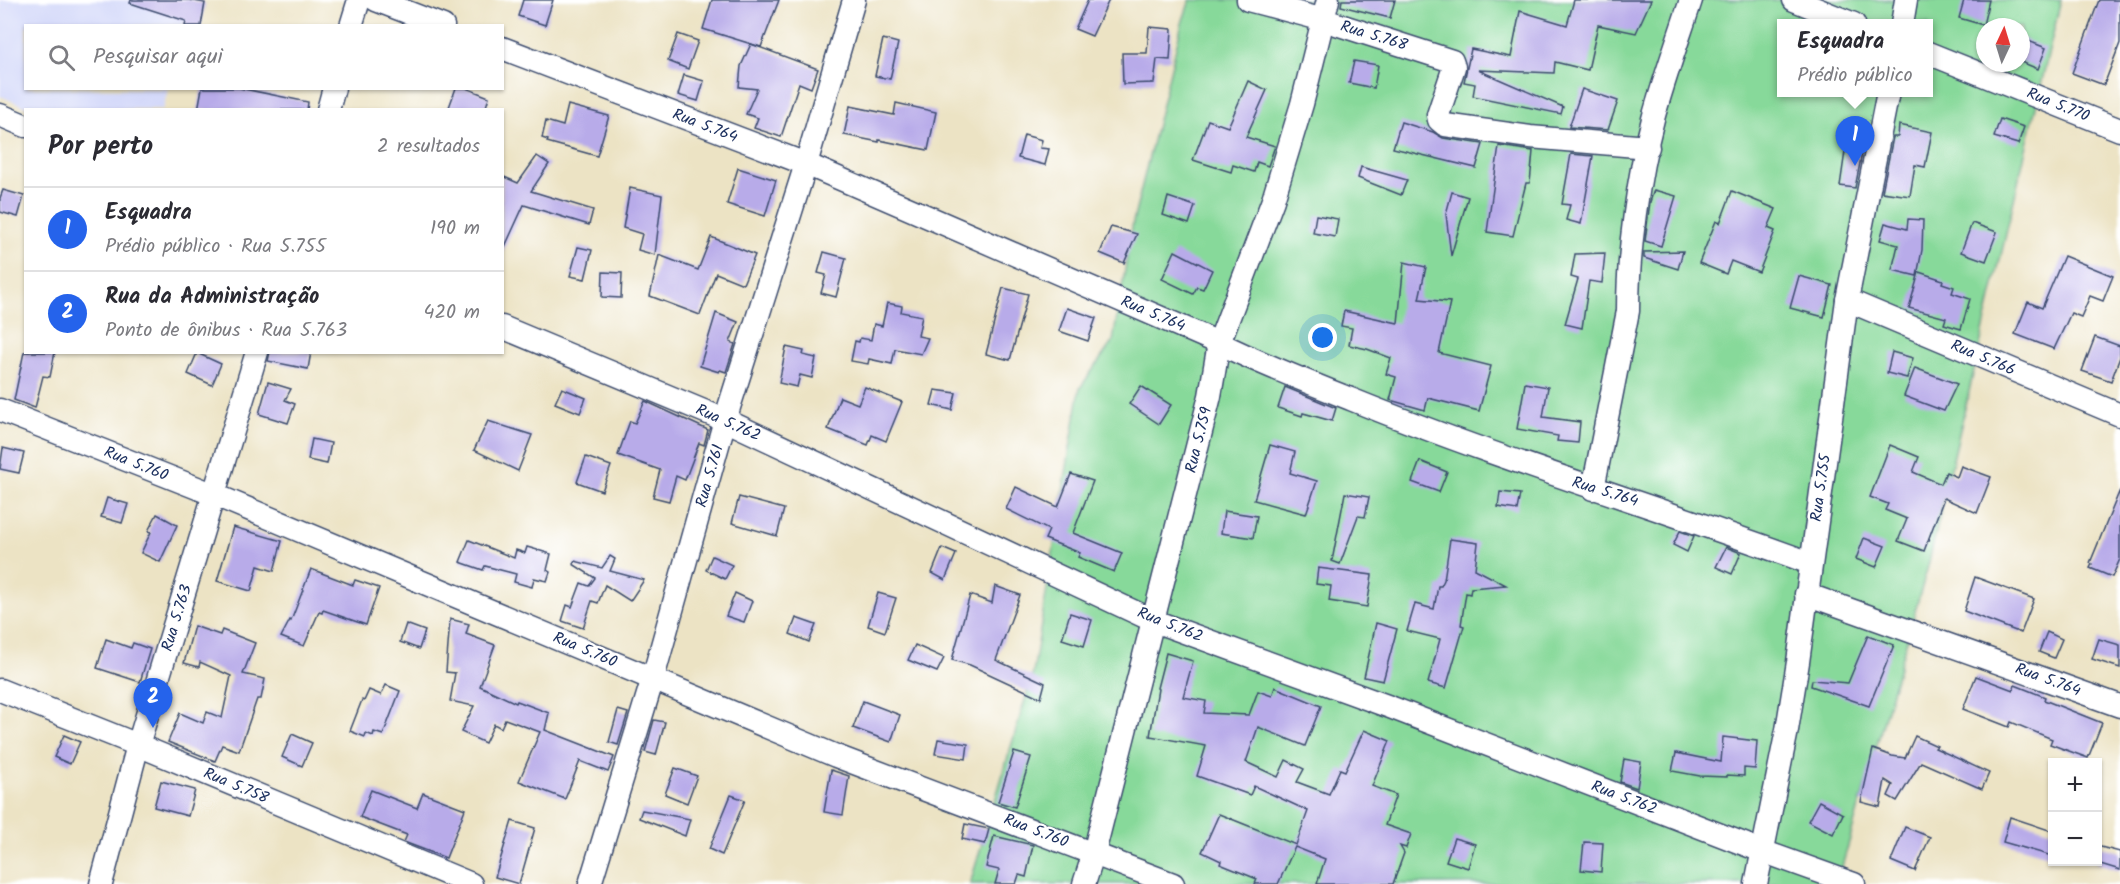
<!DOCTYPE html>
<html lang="pt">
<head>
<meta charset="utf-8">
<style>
	body { margin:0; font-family:Kalam,sans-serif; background:#f7f7f7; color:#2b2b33 }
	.controls { position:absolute; right:18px; bottom:18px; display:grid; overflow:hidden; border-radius:0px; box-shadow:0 2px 4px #0004 }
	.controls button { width:54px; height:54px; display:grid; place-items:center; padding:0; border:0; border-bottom:2px solid #e1e1e2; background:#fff; color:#2b2b33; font:30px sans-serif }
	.compass { position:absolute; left:1976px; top:18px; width:54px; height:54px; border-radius:50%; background:#fff; box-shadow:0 2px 4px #0004; rotate:4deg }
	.you { position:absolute; left:1323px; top:338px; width:21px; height:21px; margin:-15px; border:4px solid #fff; border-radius:50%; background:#1a73e8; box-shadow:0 0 0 9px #1a73e833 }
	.badge { display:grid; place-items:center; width:39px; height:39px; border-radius:50%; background:#2563eb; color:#fff; font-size:20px; font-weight:700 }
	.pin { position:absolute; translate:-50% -50px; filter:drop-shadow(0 2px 3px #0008) }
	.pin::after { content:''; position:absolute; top:32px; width:21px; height:18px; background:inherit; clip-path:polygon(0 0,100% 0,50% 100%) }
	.popup { position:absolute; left:1777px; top:19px; width:156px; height:78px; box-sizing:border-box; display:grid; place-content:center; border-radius:0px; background:#fff; filter:drop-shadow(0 2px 4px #0005); font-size:20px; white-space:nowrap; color:#7c7c81 }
	.popup b { font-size:22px; color:#2b2b33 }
	.popup::after { content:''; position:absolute; left:50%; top:100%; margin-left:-12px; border:12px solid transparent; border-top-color:#fff }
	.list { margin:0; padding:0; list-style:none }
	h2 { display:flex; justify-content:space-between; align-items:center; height:78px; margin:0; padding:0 24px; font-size:26px }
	h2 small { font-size:20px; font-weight:400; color:#7c7c81 }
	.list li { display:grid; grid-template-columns:39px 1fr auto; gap:18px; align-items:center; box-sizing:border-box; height:84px; padding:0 24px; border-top:2px solid #e1e1e2 }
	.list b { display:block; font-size:22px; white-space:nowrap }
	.list p { margin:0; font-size:20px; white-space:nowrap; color:#7c7c81 }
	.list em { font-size:20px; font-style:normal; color:#7c7c81 }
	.icon { flex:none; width:33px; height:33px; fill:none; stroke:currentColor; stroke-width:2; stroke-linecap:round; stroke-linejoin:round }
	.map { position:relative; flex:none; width:2120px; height:884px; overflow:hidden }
	.search { position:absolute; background:#fff; box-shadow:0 2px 4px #0004; left:24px; top:24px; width:480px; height:66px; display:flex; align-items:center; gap:15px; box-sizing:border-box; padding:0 21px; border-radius:0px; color:#7c7c81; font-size:22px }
	.panel { position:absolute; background:#fff; box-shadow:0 2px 4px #0004; left:24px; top:108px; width:480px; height:246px; border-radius:0px }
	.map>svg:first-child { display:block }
</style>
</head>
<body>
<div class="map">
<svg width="2120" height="884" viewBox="0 0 2120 884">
	<rect width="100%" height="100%" fill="#fff"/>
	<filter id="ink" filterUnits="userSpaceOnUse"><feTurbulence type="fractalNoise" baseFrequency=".0167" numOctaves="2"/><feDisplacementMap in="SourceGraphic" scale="12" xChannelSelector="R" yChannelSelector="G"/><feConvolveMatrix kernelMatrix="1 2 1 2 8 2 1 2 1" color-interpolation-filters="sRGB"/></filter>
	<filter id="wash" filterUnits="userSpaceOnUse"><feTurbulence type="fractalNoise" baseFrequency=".008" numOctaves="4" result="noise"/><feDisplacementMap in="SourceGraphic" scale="24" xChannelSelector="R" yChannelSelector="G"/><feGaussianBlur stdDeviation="1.35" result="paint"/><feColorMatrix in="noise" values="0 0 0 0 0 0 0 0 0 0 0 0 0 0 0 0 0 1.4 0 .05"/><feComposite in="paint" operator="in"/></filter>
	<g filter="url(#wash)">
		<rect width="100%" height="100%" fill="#ece3c4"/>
		<path fill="#d3d8f9" d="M0 0H190L184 25 26 26V88L168 89 163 109H31L0 96Z"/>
		<path fill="#87d99a" stroke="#51847c" stroke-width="1.5" fill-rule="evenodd" d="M1190 0H2061L1928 566 1837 884H970L1033 673 1080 388 1113 341 1133 222 1182 23ZM1782 24H1928V92H1782ZM1985 27H2021V63H1985Z"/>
		<g id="blocks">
			<g fill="#b8abe9">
				<path d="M131 0H189L205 3 201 26H185L186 21 130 3Z"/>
				<path d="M523 0H553L545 25 518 16Z"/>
				<path d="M712 0H779L761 47 703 29Z"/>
				<path d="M1088 0H1109L1092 36 1075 29Z"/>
				<path d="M1342 0H1395L1390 18 1341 6Z"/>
				<path d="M1574 0H1651L1636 33 1598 25 1588 70 1555 62 1554 73 1478 70 1563 107 1561 114 1473 96 1475 84 1464 82 1471 49 1511 57 1520 11 1567 25Z"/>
				<path d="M1964 0H1989L1983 25 1959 18Z"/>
				<path d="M2099 0H2120V43L2104 85 2072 73Z"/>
				<path d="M1149 27 1172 29 1170 60 1157 59 1154 83 1123 84 1122 53H1147Z"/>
				<path d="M678 34 698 41 688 69 668 61Z"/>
				<path d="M2021 38 2046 48 2038 69 2021 62Z"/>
				<path d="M883 39 898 43 890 79 875 76Z"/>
				<path d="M751 44 818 69 811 88 799 83 781 137 754 128 758 118 746 114 757 89 739 87 741 66Z"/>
				<path d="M1354 61 1378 65 1374 88 1349 83Z"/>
				<path d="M684 75 704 81 698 101 678 95Z"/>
				<path d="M1248 81 1267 90 1246 137 1275 146 1268 166 1257 162 1254 172 1233 165 1231 172 1193 160 1208 120 1228 127Z"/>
				<path d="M202 88H239L308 102 307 110H198Z"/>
				<path d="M456 88H466L489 97 485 110H448Z"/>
				<path d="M1582 89 1618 101 1608 130 1569 127Z"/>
				<path d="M896 103 936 112 928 150 879 140V142L844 135 850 106 894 115Z"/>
				<path d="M568 105 609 116 597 156 547 142 548 140 542 138 546 121 563 126Z"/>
				<path d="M2000 119 2024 127 2018 144 1994 137Z"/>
				<path d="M1401 122 1433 132 1443 138 1483 144 1476 168 1393 148Z"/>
				<path d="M1899 125 1932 132 1925 167 1915 165 1910 196 1882 192 1893 137H1898Z"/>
				<path d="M1848 131 1866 133 1855 188 1840 186Z"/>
				<path d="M1024 135 1042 140 1040 148 1049 149 1045 165 1018 158Z"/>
				<path d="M1499 146 1533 151 1530 183H1526L1513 236 1487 232Z"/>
				<path d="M1571 154 1593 156 1581 224 1566 220 1570 205 1562 204Z"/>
				<path d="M537 156 549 164 531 191 593 210 589 225 524 205 502 253V176L518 183Z"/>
				<path d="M1361 167 1407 180 1401 195 1358 178Z"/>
				<path d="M738 168 776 180 765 216 727 204Z"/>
				<path d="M630 188 662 195 655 255 638 250 642 234 623 228Z"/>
				<path d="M3 190 24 196 18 217 0 212V198Z"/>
				<path d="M1654 190 1676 196 1661 246 1645 241 1650 202Z"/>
				<path d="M1732 191 1776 209 1768 228 1775 231 1759 272 1731 261 1726 274 1699 263 1716 221 1720 223Z"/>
				<path d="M1452 192 1468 197 1451 256 1446 214Z"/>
				<path d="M1168 197 1195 206 1189 224 1163 215Z"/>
				<path d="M1316 215 1338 219 1335 237 1313 233Z"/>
				<path d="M1908 219 1923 220 1922 250 1917 276 1892 270 1898 245 1880 240 1885 223 1907 229Z"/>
				<path d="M1972 223 1997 232 1986 261 1961 252Z"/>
				<path d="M1111 227 1137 234 1124 263 1100 253Z"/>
				<path d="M711 237 755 255 743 284 716 273 700 315 650 296 659 255 698 270Z"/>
				<path d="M578 247 592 250 585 279 570 276Z"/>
				<path d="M1175 251 1212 270 1203 289 1197 287 1193 294 1162 279Z"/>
				<path d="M1683 251 1678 269 1644 258V252Z"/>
				<path d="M824 252 846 258 836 297 821 293 826 275 818 273Z"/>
				<path d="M1605 253 1602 283 1589 281 1582 328 1565 324 1578 279 1571 277 1575 254Z"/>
				<path d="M2064 256 2113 276 2103 301 2090 296 2081 317 2071 313 2054 349 2015 334 2028 302 2042 308Z"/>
				<path d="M1404 262 1426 267 1419 299 1450 302 1439 353 1491 366 1479 411 1428 398 1425 410 1390 400 1396 377 1386 374 1391 358 1367 349 1349 345 1352 328 1341 326 1344 311 1398 323Z"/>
				<path d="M603 272 622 273 621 298 602 297Z"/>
				<path d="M1919 272 1943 280 1942 283 1954 287 1952 293 1970 299 1961 329 1944 324 1946 318 1909 308Z"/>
				<path d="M1799 276 1832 285 1824 317 1790 308Z"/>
				<path d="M1003 288 1028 294 1010 360 986 354Z"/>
				<path d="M887 303 902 306 901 312 922 316 918 336 928 338 921 354 895 349 892 364 869 359 868 364 851 361 855 341 859 342 860 338 871 340 874 324 882 326Z"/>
				<path d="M1067 308 1096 318 1088 341 1059 331Z"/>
				<path d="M716 313 738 322 730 342 735 344 726 372 720 370 719 372 700 366Z"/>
				<path d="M2095 337 2120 346V357L2111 381 2082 371Z"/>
				<path d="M786 347 804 351 803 355 816 358 812 378 800 375 797 387 779 383Z"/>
				<path d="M24 352H55L50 377 43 376 35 408 14 400Z"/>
				<path d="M270 352H311L308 369 268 361Z"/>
				<path d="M1892 352 1913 358 1907 378 1887 373Z"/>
				<path d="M197 353 221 364 212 385 188 374Z"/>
				<path d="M1915 368 1957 384 1944 411 1904 396Z"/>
				<path d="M268 382 291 389 285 400 295 404 288 423 259 414Z"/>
				<path d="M1525 383 1548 387 1543 417 1580 422 1578 443 1557 441 1558 436 1517 429Z"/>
				<path d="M1141 386 1171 405 1159 424 1129 404Z"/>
				<path d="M865 387 902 402 886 441 872 435 868 445 828 429 840 397 858 404Z"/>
				<path d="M1285 387 1336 408 1332 421 1303 413 1302 416 1278 408Z"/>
				<path d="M562 388 586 398 580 413 555 403Z"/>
				<path d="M935 390 956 393 952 410 931 405Z"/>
				<path d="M645 401 708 430 704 445 699 443 685 480 676 476 669 501 653 497 660 470 618 455 630 421 635 423Z"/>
				<path d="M488 421 532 435 518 471 474 450Z"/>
				<path d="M312 439 331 443 327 464 308 460Z"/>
				<path d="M1270 445 1295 452 1290 473 1317 481 1306 514 1254 500Z"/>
				<path d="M1890 445 1919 457 1913 472 1941 484 1946 472 1957 477 1961 466 1991 477 1977 513 1944 498 1924 551 1898 541 1907 519 1885 510 1888 504 1870 497Z"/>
				<path d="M3 448 24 453 19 473 0 469Z"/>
				<path d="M586 457 611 466 602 491 577 482Z"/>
				<path d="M1420 461 1447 472 1439 492 1412 482Z"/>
				<path d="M1071 474 1093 481 1073 533 1122 553 1114 572 1078 557 1080 553 1045 539 1049 530 1006 509 1016 487 1058 507Z"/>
				<path d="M2120 490V559L2112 577 2090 568 2092 564 2090 563Z"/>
				<path d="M1500 492 1520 494 1517 510 1498 507Z"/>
				<path d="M1345 493 1369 497 1365 517 1358 516 1340 564 1332 561Z"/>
				<path d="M739 497 784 509 777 536 732 523Z"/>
				<path d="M107 498 128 504 122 523 101 517Z"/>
				<path d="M1224 511 1257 516 1253 538 1221 533Z"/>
				<path d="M157 514 177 525 160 562 141 553 151 532 148 531Z"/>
				<path d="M233 527 282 541 274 571 258 566 251 591 217 581Z"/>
				<path d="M1680 531 1694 536 1687 552 1673 545Z"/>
				<path d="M1864 538 1885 546 1876 567 1856 559Z"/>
				<path d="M1450 539 1478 543 1475 569 1506 585 1471 588 1470 594 1466 593 1461 625 1464 626 1446 688 1428 683 1440 639 1407 631 1415 604 1434 609 1438 586H1441L1444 580Z"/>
				<path d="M469 540 514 558 516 550 525 553 527 547 551 554 547 570 550 572 547 581 534 578 532 587 514 582 516 574 485 566 483 570 460 562Z"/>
				<path d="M1726 547 1741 553 1732 574 1716 567Z"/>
				<path d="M942 548 956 554 945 580 932 573Z"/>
				<path d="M610 556 615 559 610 571 644 580 630 601 605 585 598 603 592 601 583 628 562 621 567 605 572 607 581 583 589 586 595 578 573 564 575 561 602 568Z"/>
				<path d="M712 556 732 565 725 579 706 570Z"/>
				<path d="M1318 568 1372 575 1367 607 1329 601 1331 586 1316 584Z"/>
				<path d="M311 569 353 585 355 580 379 588 366 625 323 610 322 613 319 612 304 646 281 637 290 620 291 621Z"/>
				<path d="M1975 577 2034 599 2021 633 1964 611Z"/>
				<path d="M995 586 1020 595 996 660 1045 683 1041 698 970 665 952 660 970 595 992 603Z"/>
				<path d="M735 593 752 601 744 622 726 616Z"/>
				<path d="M878 593 896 598 885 632 868 626Z"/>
				<path d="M1070 613 1092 620 1084 646 1062 639Z"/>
				<path d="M796 618 816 625 809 642 790 634Z"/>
				<path d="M450 619 469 624 466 634 495 645 480 686 516 703 517 701 549 713 545 730 614 757 608 772 580 761 565 799 519 781 540 732 505 719 501 728 494 724 485 743 461 732 474 706 450 701 455 673 446 672Z"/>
				<path d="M1376 623 1397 629 1383 681 1364 677Z"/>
				<path d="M406 624 425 631 419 649 400 642Z"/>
				<path d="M194 626 220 635 222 630 255 643 243 674 265 679 261 699H257L239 751 222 745 215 761 168 742 180 713 203 723 207 712 222 718 231 676 200 662 199 667 184 663Z"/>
				<path d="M2047 632 2062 639 2054 658 2039 652Z"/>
				<path d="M1868 635 1894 645 1869 706 1811 686 1812 680 1848 683Z"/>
				<path d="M106 639 131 648 133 643 150 649 140 682 97 668Z"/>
				<path d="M2099 639 2120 645V668L2092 659Z"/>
				<path d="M915 645 944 658 937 672 908 660Z"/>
				<path d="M1166 653 1193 661 1183 697 1206 701 1204 713 1249 715 1258 691 1272 696 1275 687 1321 706 1305 746 1258 727 1246 762 1278 777 1286 760 1304 769 1297 782 1329 794 1340 769 1345 771 1364 730 1390 741 1372 786 1396 795 1385 825 1411 834 1406 848 1400 846 1404 853 1393 884H1317L1325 859 1295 847 1278 884H1255L1257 879 1220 864 1221 861 1202 852 1219 814 1296 845 1308 811 1254 786 1250 795 1197 776 1206 746 1150 736 1158 689 1157 688Z"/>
				<path d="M1976 676 2013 690 2015 685 2045 697 2044 700 2102 723 2088 758 2050 744 2052 739 2011 722 2009 727 1963 709Z"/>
				<path d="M386 685 400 691 383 735 374 732 373 736 366 733 365 737 350 731 362 700 364 701 369 690 381 695Z"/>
				<path d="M863 701 900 715 891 742 853 728Z"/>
				<path d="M618 710 628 713 618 745 609 742Z"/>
				<path d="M654 720 665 722 656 755 645 752Z"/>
				<path d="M292 734 312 743 302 766 282 757Z"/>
				<path d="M64 735 80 742 70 764 54 757Z"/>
				<path d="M1915 736 1937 746 1935 748 1989 773 1982 789 1921 762 1897 801 1888 796 1893 785 1885 780 1880 807 1861 802 1873 749 1892 756 1905 758Z"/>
				<path d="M1723 737 1757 741 1755 769 1744 768V776L1727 775V777L1700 776 1672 771 1676 753 1721 762Z"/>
				<path d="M938 739 968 744 966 759 935 754Z"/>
				<path d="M1014 752 1031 757 1015 807 998 802Z"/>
				<path d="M1624 759 1641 762 1637 788 1620 782Z"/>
				<path d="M675 768 697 776 687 803 665 794Z"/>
				<path d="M831 770 849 776 843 815 824 812Z"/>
				<path d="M161 781 195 790 188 816 154 807Z"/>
				<path d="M371 790 417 808 423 793 465 809 446 858 404 842 407 835 360 817Z"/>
				<path d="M731 795 745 800 722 855 709 849Z"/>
				<path d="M1819 801 1843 814 1833 834 1808 821Z"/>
				<path d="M642 810 690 819 685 836 639 818Z"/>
				<path d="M2010 817 2052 831V856L2003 842Z"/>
				<path d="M512 821 535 828 519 884 495 877Z"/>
				<path d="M965 824 989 829 985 844 962 839Z"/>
				<path d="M1905 827 1930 837 1915 871 1891 861Z"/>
				<path d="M994 836 1033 845 1026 877 1019 875 1016 884H995L999 870 986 867Z"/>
				<path d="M1454 838 1475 844 1468 868 1446 861Z"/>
				<path d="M1584 842 1603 843 1601 872 1581 870Z"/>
				<path d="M2097 846 2120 852V870L2097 863Z"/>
			</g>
		</g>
	</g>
	<g filter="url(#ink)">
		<use href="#blocks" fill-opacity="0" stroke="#3a4a6d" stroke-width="1.5"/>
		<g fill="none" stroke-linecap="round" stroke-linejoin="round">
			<defs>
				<g id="minor">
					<path d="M376 0 443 26"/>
					<path d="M1248 0 1324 20 1452 61 1454 67 1438 115 1439 120 1445 125 1530 137 1648 147"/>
					<path d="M1794 0 1854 24"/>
					<path d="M1902 24 1906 0"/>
					<path d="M351 26 359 0"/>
					<path d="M502 48 806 164 1219 343C1263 365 1308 382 1353 400 1503 461 1658 507 1810 563"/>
					<path d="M1928 53 2120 130"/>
					<path d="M328 110 334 88"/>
					<path d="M0 115 26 126"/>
					<path d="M1847 300 2120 415"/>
					<path d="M502 327 725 420 1154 621 1390 707 1762 851 1854 884"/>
					<path d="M0 410 215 495 836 756 1173 884"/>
					<path d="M1593 489 1628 311C1628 251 1638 176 1653 119 1664 79 1678 40 1691 0"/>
					<path d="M1806 594 2120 706"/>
					<path d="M0 690 138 745 471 884"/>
					<path d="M101 884 138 745 257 352"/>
					<path d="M590 884 653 678 725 420 806 164 854 0"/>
					<path d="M1084 884 1094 853 1210 396 1219 343 1273 200 1302 104 1328 0"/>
					<path d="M1756 884 1787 730 1798 662 1847 300 1888 92"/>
				</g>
			</defs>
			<use href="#minor" stroke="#3a4a6d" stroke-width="25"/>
			<use href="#minor" stroke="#fff" stroke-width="22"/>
		</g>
	</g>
	<g text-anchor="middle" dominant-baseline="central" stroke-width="4.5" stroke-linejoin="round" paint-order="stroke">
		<g font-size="16" fill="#1b2f5e" stroke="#fff">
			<text transform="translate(1374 36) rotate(17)">Rua 5.768</text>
			<text transform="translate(2058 105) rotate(22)">Rua 5.770</text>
			<text transform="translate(705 126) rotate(21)">Rua 5.764</text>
			<text transform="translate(1153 314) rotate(23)">Rua 5.764</text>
			<text transform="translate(1983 358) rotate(23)">Rua 5.766</text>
			<text transform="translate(728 423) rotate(24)">Rua 5.762</text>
			<text transform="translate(1199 440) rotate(-76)">Rua 5.759</text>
			<text transform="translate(136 464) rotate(22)">Rua 5.760</text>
			<text transform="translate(710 476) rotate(-74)">Rua 5.761</text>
			<text transform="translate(1821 488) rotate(-82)">Rua 5.755</text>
			<text transform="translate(1605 492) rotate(17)">Rua 5.764</text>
			<text transform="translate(177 618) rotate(-73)">Rua 5.763</text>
			<text transform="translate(1170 625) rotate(22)">Rua 5.762</text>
			<text transform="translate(585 650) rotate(23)">Rua 5.760</text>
			<text transform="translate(2048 680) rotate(20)">Rua 5.764</text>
			<text transform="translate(236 786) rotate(23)">Rua 5.758</text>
			<text transform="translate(1624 798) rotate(21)">Rua 5.762</text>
			<text transform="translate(1036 831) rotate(21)">Rua 5.760</text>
		</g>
	</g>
</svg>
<div class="controls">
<button>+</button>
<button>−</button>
</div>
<svg class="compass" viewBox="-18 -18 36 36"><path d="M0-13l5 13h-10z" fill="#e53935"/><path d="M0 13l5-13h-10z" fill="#7c7c81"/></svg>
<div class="you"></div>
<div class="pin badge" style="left:1855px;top:166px">1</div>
<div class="popup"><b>Esquadra</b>Prédio público</div>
<div class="pin badge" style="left:153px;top:728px">2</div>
<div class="search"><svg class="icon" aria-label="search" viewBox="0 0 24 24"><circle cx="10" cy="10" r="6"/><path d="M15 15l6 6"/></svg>Pesquisar aqui</div>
<section class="panel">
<h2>Por perto<small>2 resultados</small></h2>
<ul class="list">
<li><span class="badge">1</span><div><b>Esquadra</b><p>Prédio público · Rua 5.755</p></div><em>190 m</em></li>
<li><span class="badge">2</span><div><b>Rua da Administração</b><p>Ponto de ônibus · Rua 5.763</p></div><em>420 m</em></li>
</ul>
</section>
</div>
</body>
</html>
